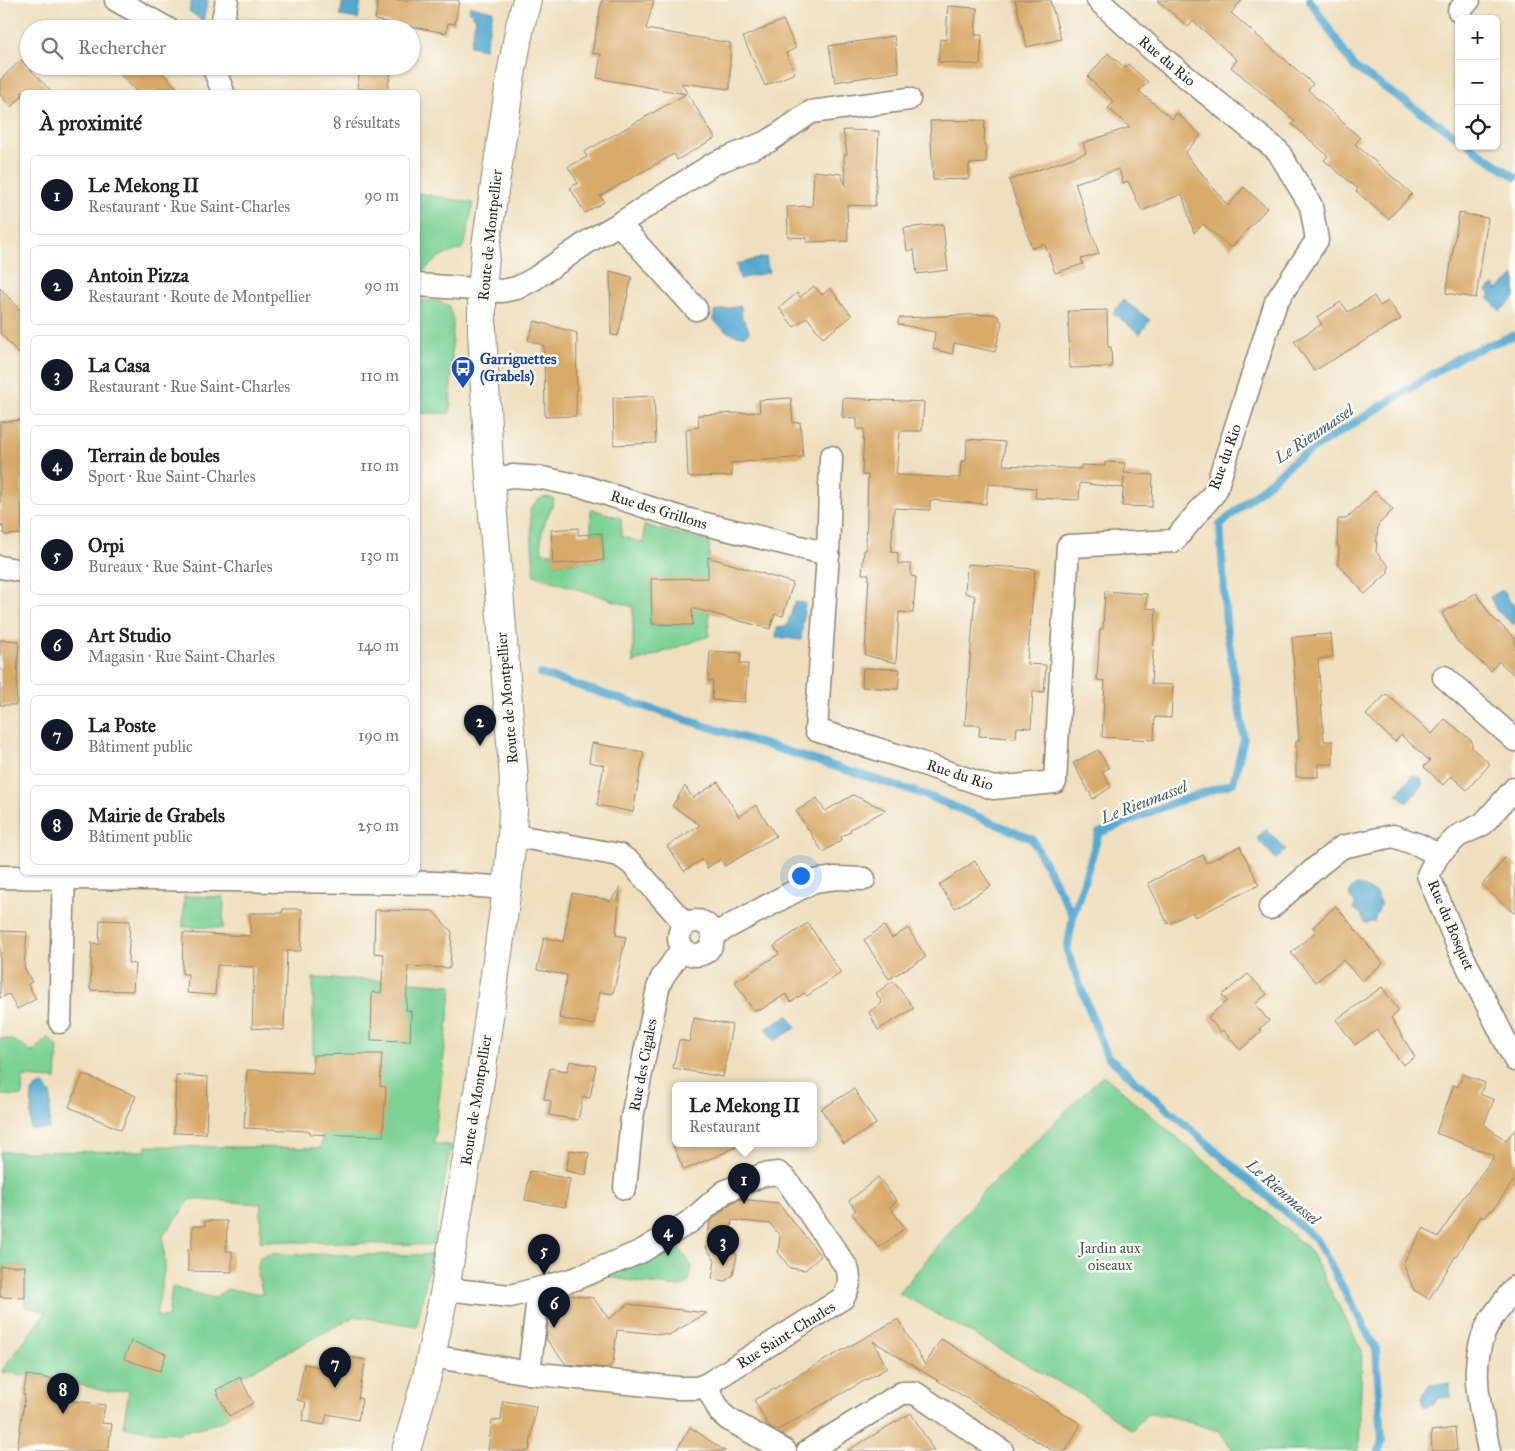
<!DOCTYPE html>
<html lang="fr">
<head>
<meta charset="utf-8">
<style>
	body { margin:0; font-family:"IM FELL Great Primer",serif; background:#f6f6f6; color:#222 }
	.controls { position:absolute; right:15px; top:15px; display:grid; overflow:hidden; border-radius:8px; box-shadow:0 1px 4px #0004 }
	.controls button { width:45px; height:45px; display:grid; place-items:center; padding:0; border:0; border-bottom:1px solid #e0e0e0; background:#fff; color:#222; font:25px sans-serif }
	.you { position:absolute; left:800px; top:875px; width:18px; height:18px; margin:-12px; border:4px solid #fff; border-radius:50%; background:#1a73e8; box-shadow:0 0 0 8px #1a73e833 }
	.badge { display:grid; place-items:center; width:32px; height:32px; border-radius:50%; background:#111827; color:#fff; font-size:16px; font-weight:700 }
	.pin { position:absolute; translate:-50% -41px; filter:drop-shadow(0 1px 2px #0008) }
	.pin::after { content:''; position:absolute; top:26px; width:18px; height:15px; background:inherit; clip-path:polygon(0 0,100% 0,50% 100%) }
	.popup { position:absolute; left:672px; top:1082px; width:145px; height:65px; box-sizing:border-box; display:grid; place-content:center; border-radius:8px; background:#fff; filter:drop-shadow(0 1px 4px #0005); font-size:16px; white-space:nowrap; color:#767676 }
	.popup b { font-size:19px; color:#222 }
	.popup::after { content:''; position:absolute; left:50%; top:100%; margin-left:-10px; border:10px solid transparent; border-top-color:#fff }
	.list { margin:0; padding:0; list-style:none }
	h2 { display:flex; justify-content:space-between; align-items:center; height:65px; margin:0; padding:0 20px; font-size:21px }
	h2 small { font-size:16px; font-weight:400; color:#767676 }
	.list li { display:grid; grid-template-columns:32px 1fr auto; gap:15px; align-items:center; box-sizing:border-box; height:80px; margin:0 10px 10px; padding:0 10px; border:1px solid #e0e0e0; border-radius:8px }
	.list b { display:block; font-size:19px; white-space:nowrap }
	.list p { margin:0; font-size:16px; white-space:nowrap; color:#767676 }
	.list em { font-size:16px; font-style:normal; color:#767676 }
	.icon { flex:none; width:28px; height:28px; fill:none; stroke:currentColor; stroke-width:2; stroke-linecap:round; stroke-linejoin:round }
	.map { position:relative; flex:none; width:1515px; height:1451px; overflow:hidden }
	.search { position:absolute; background:#fff; box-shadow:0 1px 4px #0004; left:20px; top:20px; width:400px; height:55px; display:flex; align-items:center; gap:12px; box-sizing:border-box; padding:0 18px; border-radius:28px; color:#767676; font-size:19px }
	.panel { position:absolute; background:#fff; box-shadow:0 1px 4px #0004; left:20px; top:90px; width:400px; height:785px; border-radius:8px }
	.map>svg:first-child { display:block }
</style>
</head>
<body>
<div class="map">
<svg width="1515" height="1451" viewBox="0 0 1515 1451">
	<rect width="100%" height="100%" fill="#fdfcf7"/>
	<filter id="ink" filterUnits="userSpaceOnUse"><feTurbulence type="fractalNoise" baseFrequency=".02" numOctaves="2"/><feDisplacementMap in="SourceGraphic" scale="10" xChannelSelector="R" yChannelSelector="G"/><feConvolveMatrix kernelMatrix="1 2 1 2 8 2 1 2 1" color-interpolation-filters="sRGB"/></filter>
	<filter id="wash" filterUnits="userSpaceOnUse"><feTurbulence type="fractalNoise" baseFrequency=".0096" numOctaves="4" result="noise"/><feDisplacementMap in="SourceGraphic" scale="20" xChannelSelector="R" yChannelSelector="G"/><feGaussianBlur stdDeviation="1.12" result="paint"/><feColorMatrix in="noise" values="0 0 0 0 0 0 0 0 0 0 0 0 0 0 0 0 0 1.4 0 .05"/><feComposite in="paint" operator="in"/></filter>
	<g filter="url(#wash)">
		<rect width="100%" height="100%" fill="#eedfbe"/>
		<g fill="#7cd195" stroke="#547e60" fill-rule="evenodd">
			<path d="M418 193 473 203 465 244 461 249 439 257 424 270H418Z"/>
			<path d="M418 300 438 301 449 306 453 320 450 413H418Z"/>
			<path d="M547 497 554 499C552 509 547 515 544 525 540 534 541 543 542 553H553L554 564 604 560 602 533 591 534V509L621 518V536L644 543V525L709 542V636L633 663V607L534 575 530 510C535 502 538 498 547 497ZM651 579H691L692 625H652Z"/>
			<path d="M184 896 224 897 223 928 183 927Z"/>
			<path d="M313 978 399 981 452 985 434 1144 451 1145 433 1245 260 1241 261 1204 191 1199 163 1236 165 1266 156 1316 168 1317 172 1287 214 1298 227 1289 263 1294 257 1273 260 1257 270 1254 431 1255 417 1326 355 1316 216 1390 229 1416 223 1421 179 1433 160 1432 123 1427 129 1390 108 1392 62 1380 1 1372 46 1312 25 1306V1266H0V1152L146 1151V1146L321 1148 329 1055H313Z"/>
			<path d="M48 1037 58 1047 56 1079 23 1077 22 1096 0 1095 2 1060H0V1038C13 1039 21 1043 30 1052L35 1051Z"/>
			<path d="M1103 1075 1309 1249 1362 1351 1359 1451H1234L1219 1431 1168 1416 1147 1414 1132 1430 1082 1395 899 1293 981 1194Z"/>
			<path d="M677 1244 692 1267 689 1282 682 1287 642 1283 605 1276Z"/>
		</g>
		<g fill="#55a8d0" stroke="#406a7e">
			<path d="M192 0H208L203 21 189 11Z"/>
			<path d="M343 0H361L358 19 340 16Z"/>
			<path d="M470 6 493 11 485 49 470 46 476 18 469 12Z"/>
			<path d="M766 257 769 272 740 279 736 264Z"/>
			<path d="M1515 275V298L1500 311 1488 298 1491 295 1487 290 1494 285 1497 290Z"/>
			<path d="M1123 300 1150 320 1140 334 1113 313Z"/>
			<path d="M741 306 742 318 747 325 749 332 747 335C732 337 722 330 713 319L715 311Z"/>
			<path d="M1502 590 1509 601 1515 606V623L1514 625 1496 610 1490 597Z"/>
			<path d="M795 602 805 603 801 640 776 637 777 628 787 626Z"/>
			<path d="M1414 774 1417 777H1421V781L1423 783 1407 803 1397 794Z"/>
			<path d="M1266 829 1286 850 1276 859 1257 838Z"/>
			<path d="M1356 885C1363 885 1368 891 1375 892L1381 903 1374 922 1368 923 1364 922 1361 914 1354 909 1355 903 1349 896 1350 890Z"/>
			<path d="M788 1015 796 1028 774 1041 766 1029Z"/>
			<path d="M42 1085 47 1087V1092L51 1093 49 1129H30L32 1092H34L35 1088Z"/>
			<path d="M1430 1384H1450L1451 1397 1438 1398 1433 1405 1431 1404 1427 1408 1423 1405 1421 1397Z"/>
		</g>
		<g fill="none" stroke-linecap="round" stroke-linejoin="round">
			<g stroke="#55a8d0" stroke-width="8">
				<path d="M1310 0 1354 67 1459 138"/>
				<path d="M1470 146 1515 177"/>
				<path d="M541 674 928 796 1032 839 1073 916"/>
				<path d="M1379 1451 1382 1440 1376 1349 1317 1240 1107 1056 1067 951 1073 916 1099 833 1173 803 1233 783 1244 739 1226 624 1220 525 1295 460 1463 355 1515 335"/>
			</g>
		</g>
		<g id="blocks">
			<g fill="#d8aa6b">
				<path d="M378 0H459L455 24 448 23 446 33 375 20Z"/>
				<path d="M602 0H654L646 29 730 43V89L681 83 715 138 677 160 674 154 600 196 604 202 585 213 570 188 578 183 568 167 587 157 584 152 686 94 597 78 601 54 592 53Z"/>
				<path d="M1015 0H1050L1061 39 1027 47Z"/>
				<path d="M1157 0H1242L1231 13 1313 84 1308 90 1360 138 1355 144 1412 194 1388 219 1356 191 1358 189 1324 160 1328 156 1292 124 1295 121 1231 67 1237 60 1193 21 1188 27Z"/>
				<path d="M948 6 977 8 975 35H982L980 65 938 62 940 39 946 40Z"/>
				<path d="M783 20 796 48 786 53 795 73 765 86 743 37Z"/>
				<path d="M894 36 899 72 835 82 829 46Z"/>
				<path d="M1108 53 1125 68 1128 64 1148 82 1139 91 1172 119 1177 113 1201 135 1185 153 1228 206 1244 187 1267 208 1231 248 1203 224 1194 233 1182 194 1142 211 1128 181 1123 183 1119 169 1075 183 1099 254 1081 259 1083 264 1055 273 1045 244 1032 248 1009 180 1086 153 1083 143 1130 127 1108 108 1114 102 1088 77Z"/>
				<path d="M21 60 52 92H22V96L11 107 0 95V80Z"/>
				<path d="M112 66H156L181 92H137Z"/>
				<path d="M361 66H392L387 92H367L368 90 357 88Z"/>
				<path d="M985 120 984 145H986V163L969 164V179L933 180 930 121Z"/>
				<path d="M843 130 879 131 875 206 847 205 848 241 806 242 807 238 788 237 787 207 812 206 814 171 841 174 846 186 844 162V155L847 154Z"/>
				<path d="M1459 213 1488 218 1476 298 1446 293Z"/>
				<path d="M943 224 948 270 917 274 914 250 907 251 904 228Z"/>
				<path d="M610 271 632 277 618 336 611 335Z"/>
				<path d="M814 286 822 295 830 288 852 316 823 338 807 317 794 327 779 308 797 293 800 297Z"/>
				<path d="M0 288 22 312V357L0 333Z"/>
				<path d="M1374 296 1380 306 1388 301 1401 319 1314 371 1294 341 1322 324 1317 317 1341 302 1348 312Z"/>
				<path d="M1107 310 1108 347H1111L1112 367 1070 368 1068 311Z"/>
				<path d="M991 314 998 316 1002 323 995 352 954 343 952 354 933 349 935 332 898 324 899 318Z"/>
				<path d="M535 321 577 333 576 416 545 417 544 346 528 340Z"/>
				<path d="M654 396 656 443 614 445 613 398Z"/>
				<path d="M791 398 793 423 800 422 803 457 731 463 732 476 688 477 686 429 699 427 698 415 760 412 759 400Z"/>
				<path d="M843 398 924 402 922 431H900L896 475 960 478 961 461H966L967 439 1005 442 1003 465 1081 469V465L1105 466V462L1125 463 1124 473 1153 475 1152 507 1122 506 1124 477 1123 488 1080 483 1079 500 1035 498 1036 488 988 484 986 504 930 500V510L894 508 891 552 898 553V564H911V576L916 577 913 613 899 612 896 663 865 655 869 574H862L864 550H866L868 475H862L864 429H857V418L842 417Z"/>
				<path d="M22 420V534L4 535 3 526 0 527V422Z"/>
				<path d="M1375 491 1393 510 1378 525 1376 552 1388 565V573L1365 594 1338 564 1339 546H1337L1338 519H1346Z"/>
				<path d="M578 528V535L602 533 604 560 553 564 551 530Z"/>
				<path d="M708 557 793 583 783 616 775 614 770 629 692 608 693 625 652 624 651 579 708 578Z"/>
				<path d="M967 564 1035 569 1027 664 1046 665 1044 692 1033 691 1031 728 1017 727 1016 738 979 736 980 725H965L975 596 965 593Z"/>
				<path d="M1105 591 1147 594 1146 608 1156 609 1151 684 1173 685 1171 718 1155 717 1154 740 1102 737 1105 681 1097 680 1100 629H1103Z"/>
				<path d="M1476 593 1491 616 1515 638V676L1499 661 1491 671 1457 641 1442 613Z"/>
				<path d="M1331 634 1333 657 1318 659 1324 741H1333V764H1318V777H1296V741H1299L1292 637Z"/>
				<path d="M0 640 19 641 16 705H0Z"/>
				<path d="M710 651 741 653 740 664H748L745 702 712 700 713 681H708Z"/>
				<path d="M863 668 900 669 898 689 862 687Z"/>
				<path d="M1386 694 1432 734 1445 719 1472 741V748L1490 764 1467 790 1451 776 1443 785 1424 767 1430 761 1401 735 1395 742 1366 715Z"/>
				<path d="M592 743 644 752 633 812 597 805 604 765 589 762Z"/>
				<path d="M1098 750 1109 768 1102 772 1111 787 1093 799 1073 763Z"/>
				<path d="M718 782 739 817 756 805 776 836 725 866 721 859 707 868 703 859 684 871 667 846 700 825 672 806 685 786 693 798Z"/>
				<path d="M853 795 886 810 850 829 851 831 841 837 842 840 823 852 796 811 817 798 825 811Z"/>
				<path d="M1240 846 1259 885 1195 917 1192 912 1168 924 1148 883 1203 855 1206 863Z"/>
				<path d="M1505 858 1515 867V914L1482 885Z"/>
				<path d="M975 861 991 886 955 908 939 885Z"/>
				<path d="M620 887 616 935 626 937 613 994 600 992 594 1025 559 1018 567 975 537 970 544 937 563 942 572 893 609 900 610 902Z"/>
				<path d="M1336 906 1383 963 1362 981 1343 960 1316 982 1291 953 1316 931 1313 927Z"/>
				<path d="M283 909H302L301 951H287L284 1030 252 1028 254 967 217 965 215 995 187 993 188 974H182L183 933 250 936V913H282Z"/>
				<path d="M375 910 433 911 452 932 450 968 408 966 406 1010 411 1011 410 1041 371 1040 372 992 381 993 384 954 374 953Z"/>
				<path d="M100 920 130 921 128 963 135 964 133 991 90 990 92 942 99 945Z"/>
				<path d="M808 923 841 973 807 996 804 993 791 1002 786 994 760 1010H753L735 982 779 954 774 946Z"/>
				<path d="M884 926 892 938 908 928 926 957 889 979 864 940Z"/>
				<path d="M0 931 27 932 24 967 32 982 28 984 36 999 17 1009 9 994 0 998Z"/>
				<path d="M1248 974 1267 994 1255 1004 1269 1021 1259 1029 1262 1031 1240 1050 1223 1030 1220 1032 1208 1017 1227 1001 1222 995Z"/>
				<path d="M893 981 914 1008 878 1030 869 1012 882 1003 876 993Z"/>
				<path d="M1382 987 1399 1011 1391 1018 1415 1057 1403 1065 1377 1030 1355 1045 1336 1020Z"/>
				<path d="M694 1018 732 1025 723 1077 673 1068 679 1040 689 1042Z"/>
				<path d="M349 1054H382L380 1086 386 1087 383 1136 310 1134V1131L244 1128 247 1070 313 1073V1055Z"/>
				<path d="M570 1061 596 1066 590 1098 583 1096 578 1120 549 1115 551 1101 544 1099 550 1068 567 1071Z"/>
				<path d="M83 1074 136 1096 121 1130 69 1107Z"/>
				<path d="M1463 1074 1485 1083 1480 1094 1494 1100 1484 1124 1506 1141 1515 1129V1179L1492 1211 1491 1210 1484 1218 1481 1216 1429 1299 1414 1290 1403 1263 1424 1228 1438 1238 1462 1199 1495 1156 1436 1133 1454 1085 1458 1087Z"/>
				<path d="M176 1075 208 1077 206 1134 174 1133Z"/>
				<path d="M854 1089 876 1124 844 1144 821 1109Z"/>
				<path d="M672 1143H746L684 1170Z"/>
				<path d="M570 1150 589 1153 586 1175 566 1171Z"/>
				<path d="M530 1171 570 1179 565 1207 525 1200Z"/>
				<path d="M878 1177 897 1201 890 1207 905 1228 879 1248 852 1214 856 1210 849 1201Z"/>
				<path d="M740 1199 778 1203 821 1256 805 1270 790 1268 778 1252 780 1236 770 1224 732 1220 729 1246 737 1255 733 1275 725 1281 712 1279 715 1260 706 1248 710 1222 731 1203Z"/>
				<path d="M205 1221H227L226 1251H232V1272L188 1271V1249L191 1250 193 1226H205Z"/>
				<path d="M0 1266H25V1298L0 1297Z"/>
				<path d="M568 1295 593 1298 609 1319 628 1304 707 1313 669 1335 617 1330 613 1363 608 1368 566 1364 546 1339 550 1310 564 1312Z"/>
				<path d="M898 1319 925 1365 941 1339 1081 1424 1066 1451H1053L873 1341 887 1368 776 1431 770 1428 754 1400Z"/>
				<path d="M131 1341 166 1354 160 1371 124 1359Z"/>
				<path d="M343 1356 366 1360 358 1398 362 1399 358 1420 327 1414 324 1425 302 1421 306 1402 297 1400 304 1364 340 1371Z"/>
				<path d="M27 1375 72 1382 69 1400 105 1405 102 1423 112 1424 108 1451H17L25 1395 23 1394Z"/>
				<path d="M240 1377 253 1403 229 1416 216 1390Z"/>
				<path d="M503 1401 536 1406 529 1451H488L492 1420 501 1421Z"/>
				<path d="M911 1413 934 1451H847L877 1433Z"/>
				<path d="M690 1427 725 1451H676Z"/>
				<path d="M1455 1428 1457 1451H1432L1431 1431Z"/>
			</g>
		</g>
	</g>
	<g filter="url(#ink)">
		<use href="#blocks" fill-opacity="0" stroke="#8c8574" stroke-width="1"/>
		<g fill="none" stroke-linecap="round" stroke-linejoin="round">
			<defs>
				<g id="minor">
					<path d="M116 0 168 29"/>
					<path d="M1459 11 1469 0"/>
					<path d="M221 29 227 0"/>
					<path d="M213 66 223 92"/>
					<path d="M619 224 713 164 769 141 811 112 909 99"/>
					<path d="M418 285 502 291 517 288 534 279 589 241 619 224 696 309"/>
					<path d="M831 457 828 554 816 730 909 759 993 788 1055 782 1068 546 1174 541 1215 492 1276 302 1317 240 1311 206 1278 151 1154 51 1098 0"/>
					<path d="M490 479 513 476 542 478 585 487 681 518 828 554"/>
					<path d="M0 567 22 571"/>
					<path d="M1444 677 1515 740"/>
					<path d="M1515 788 1483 824 1458 836 1438 855 1428 875 1460 951 1515 1060"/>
					<path d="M512 835 619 855 631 863 685 924"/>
					<path d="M0 877 436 883 507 888"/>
					<path d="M1270 908 1318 866 1342 847 1393 836 1419 845 1438 855"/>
					<circle cx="696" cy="938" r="17"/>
					<path d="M713 935 814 881 836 878 864 879"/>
					<path d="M60 1022 64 872"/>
					<path d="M625 1188 632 1118 658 988 662 978 682 949"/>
					<path d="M432 1356 529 1373 677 1388H696L706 1385 843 1298C849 1288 851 1280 847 1268L786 1179 778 1173 762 1175 724 1192 691 1221 642 1251 575 1279 510 1296 445 1289"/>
					<path d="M529 1373 539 1289"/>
					<path d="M706 1385 720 1412 728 1419 785 1451"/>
					<path d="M808 1451 902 1393H915L1002 1451"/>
					<path d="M1489 1451C1482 1413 1469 1374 1483 1336 1489 1318 1504 1302 1515 1287"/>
				</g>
				<path id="tertiary" d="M406 1451 427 1376 445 1289 481 1074 507 888 512 835 514 780 489 464 482 331V290L486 246 511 75 520 26 527 0"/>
			</defs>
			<use href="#minor" stroke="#8c8574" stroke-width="25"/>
			<use href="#tertiary" stroke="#8c8574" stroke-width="30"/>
			<use href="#minor" stroke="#fff" stroke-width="22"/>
			<use href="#tertiary" stroke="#fff" stroke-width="28"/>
		</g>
	</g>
	<defs>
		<symbol id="bus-pin" viewBox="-11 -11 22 30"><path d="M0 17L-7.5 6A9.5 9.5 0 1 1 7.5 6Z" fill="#1a4fb4" stroke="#fdfcf7"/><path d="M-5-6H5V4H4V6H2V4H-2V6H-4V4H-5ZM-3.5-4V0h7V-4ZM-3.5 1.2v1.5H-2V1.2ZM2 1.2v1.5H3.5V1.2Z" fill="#fff"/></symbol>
	</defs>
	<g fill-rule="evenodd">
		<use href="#bus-pin" x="449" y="354" width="28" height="38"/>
	</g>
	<g text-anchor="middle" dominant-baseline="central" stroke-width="5" stroke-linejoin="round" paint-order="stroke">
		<g font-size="15" fill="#2b2b2b" stroke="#fdfcf7">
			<text transform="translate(1167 61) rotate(40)">Rue du Rio</text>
			<text transform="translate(490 235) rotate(-84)">Route de Montpellier</text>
			<text transform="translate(1225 457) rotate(-70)">Rue du Rio</text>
			<text transform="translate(659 510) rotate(17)">Rue des Grillons</text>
			<text transform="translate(507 698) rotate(-95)">Route de Montpellier</text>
			<text transform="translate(960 775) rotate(18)">Rue du Rio</text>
			<text transform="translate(1451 925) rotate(67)">Rue du Bosquet</text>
			<text transform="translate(643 1065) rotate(-79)">Rue des Cigales</text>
			<text transform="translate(476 1100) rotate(-81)">Route de Montpellier</text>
			<text transform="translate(786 1335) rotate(-32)">Rue Saint-Charles</text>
		</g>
		<g font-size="15" font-weight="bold" fill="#164399" stroke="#fdfcf7" text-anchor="start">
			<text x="480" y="359">Garriguettes<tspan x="480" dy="17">(Grabels)</tspan></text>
		</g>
		<g font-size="15" fill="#435d4b" stroke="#fdfcf7">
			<text x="1110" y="1248">Jardin aux<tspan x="1110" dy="17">oiseaux</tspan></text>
		</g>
		<g font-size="16" font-style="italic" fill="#3c5d6d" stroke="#fdfcf7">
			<text transform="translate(1314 434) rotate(-34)">Le Rieumassel</text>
			<text transform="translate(1144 802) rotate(-21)">Le Rieumassel</text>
			<text transform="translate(1283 1192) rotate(41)">Le Rieumassel</text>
		</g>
	</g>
</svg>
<div class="controls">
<button>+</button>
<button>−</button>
<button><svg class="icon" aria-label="locate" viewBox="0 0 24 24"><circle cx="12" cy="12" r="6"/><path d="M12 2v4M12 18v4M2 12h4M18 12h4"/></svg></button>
</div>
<div class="you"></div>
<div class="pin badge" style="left:744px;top:1204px">1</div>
<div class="popup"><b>Le Mekong II</b>Restaurant</div>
<div class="pin badge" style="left:480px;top:746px">2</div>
<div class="pin badge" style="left:723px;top:1266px">3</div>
<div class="pin badge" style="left:668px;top:1256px">4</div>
<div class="pin badge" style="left:544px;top:1275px">5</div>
<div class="pin badge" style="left:554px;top:1328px">6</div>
<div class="pin badge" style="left:335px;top:1388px">7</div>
<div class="pin badge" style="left:63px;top:1414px">8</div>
<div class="search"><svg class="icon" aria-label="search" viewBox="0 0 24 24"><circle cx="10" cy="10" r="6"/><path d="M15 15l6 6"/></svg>Rechercher</div>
<section class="panel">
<h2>À proximité<small>8 résultats</small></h2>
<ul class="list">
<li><span class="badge">1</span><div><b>Le Mekong II</b><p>Restaurant · Rue Saint-Charles</p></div><em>90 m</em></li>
<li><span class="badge">2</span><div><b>Antoin Pizza</b><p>Restaurant · Route de Montpellier</p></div><em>90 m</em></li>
<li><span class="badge">3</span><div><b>La Casa</b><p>Restaurant · Rue Saint-Charles</p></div><em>110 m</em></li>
<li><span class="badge">4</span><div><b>Terrain de boules</b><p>Sport · Rue Saint-Charles</p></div><em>110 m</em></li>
<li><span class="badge">5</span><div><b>Orpi</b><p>Bureaux · Rue Saint-Charles</p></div><em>130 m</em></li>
<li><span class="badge">6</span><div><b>Art Studio</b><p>Magasin · Rue Saint-Charles</p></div><em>140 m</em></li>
<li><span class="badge">7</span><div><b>La Poste</b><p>Bâtiment public</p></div><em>190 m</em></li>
<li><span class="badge">8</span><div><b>Mairie de Grabels</b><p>Bâtiment public</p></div><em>250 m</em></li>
</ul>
</section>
</div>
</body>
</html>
